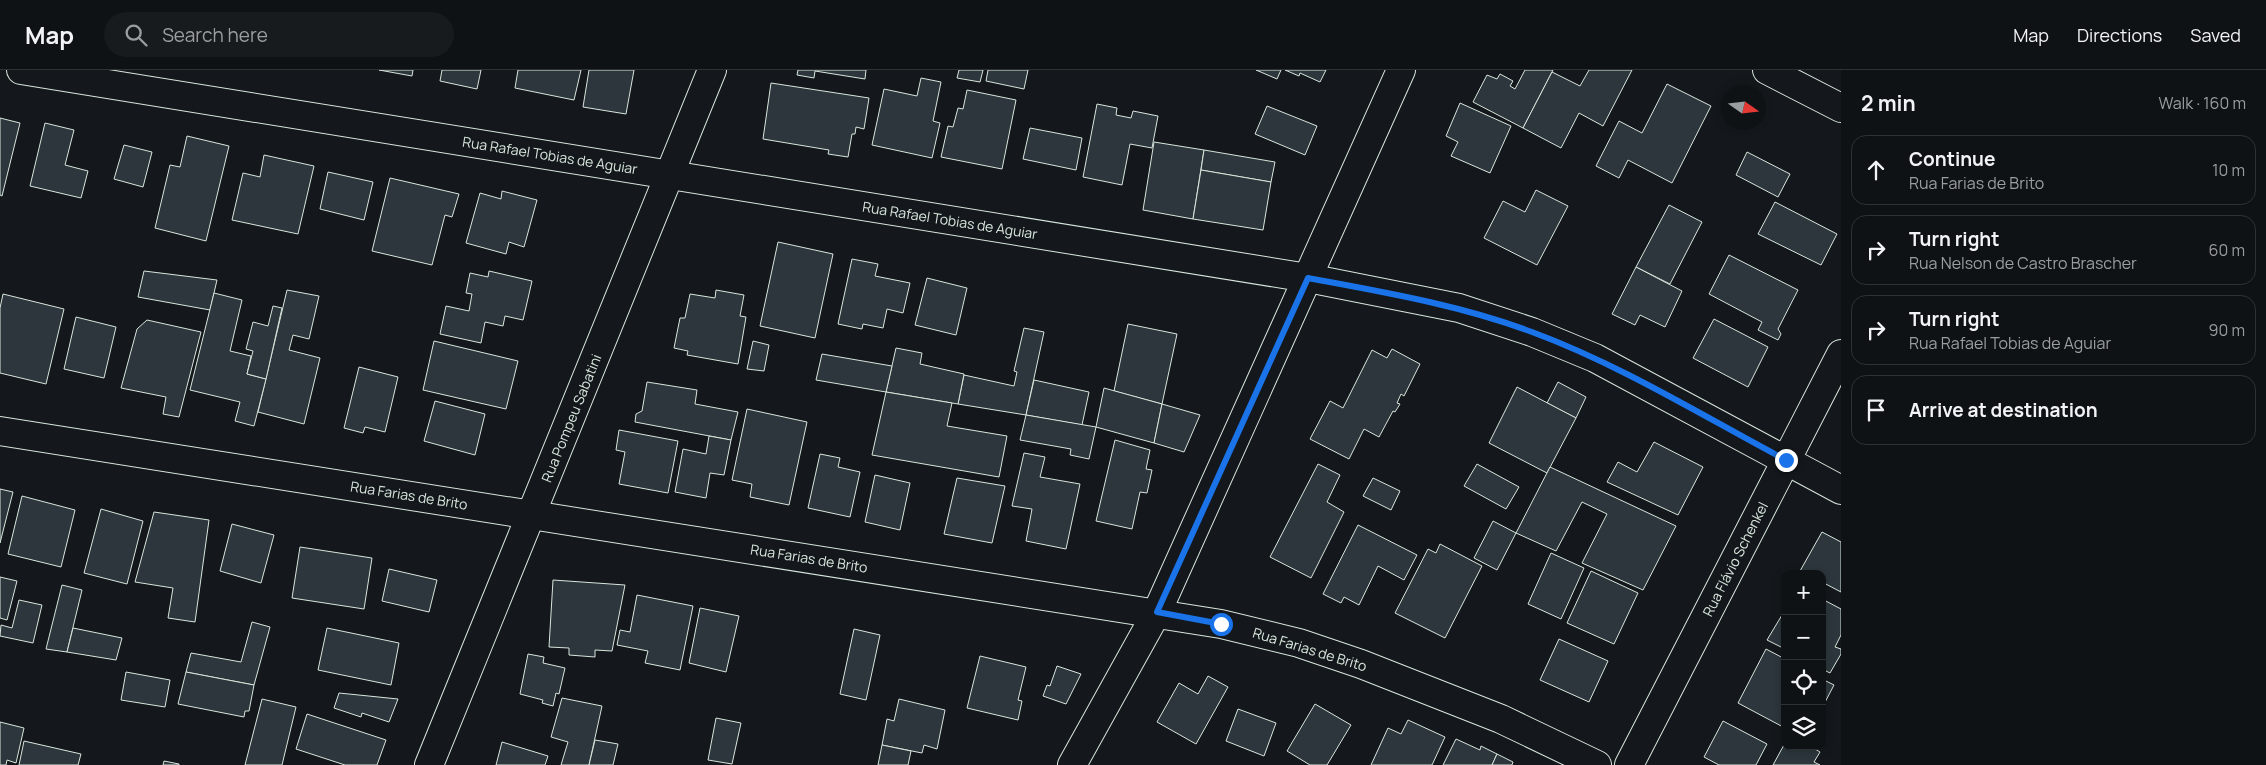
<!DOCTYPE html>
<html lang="en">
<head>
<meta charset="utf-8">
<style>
	body { margin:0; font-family:Manrope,sans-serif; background:#181b1e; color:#f1f3f6 }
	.controls { position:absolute; right:15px; bottom:15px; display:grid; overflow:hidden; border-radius:10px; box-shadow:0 2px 8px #0003 }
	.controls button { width:45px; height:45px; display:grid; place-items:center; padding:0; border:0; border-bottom:1px solid #2f3234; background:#0f1215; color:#f1f3f6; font:25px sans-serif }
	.compass { position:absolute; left:1721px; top:15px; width:45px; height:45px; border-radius:50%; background:#0f1215; box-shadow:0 2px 8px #0003; rotate:104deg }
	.stop { position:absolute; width:15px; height:15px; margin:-11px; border:4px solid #1a73e8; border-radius:50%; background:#fff }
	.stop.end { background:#1a73e8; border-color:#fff; box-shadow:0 1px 5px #0008 }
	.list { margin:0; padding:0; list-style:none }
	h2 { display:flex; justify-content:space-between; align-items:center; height:65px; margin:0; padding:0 20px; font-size:21px }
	h2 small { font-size:16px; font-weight:400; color:#9b9ea0 }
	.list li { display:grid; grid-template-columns:32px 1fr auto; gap:15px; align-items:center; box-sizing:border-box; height:70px; margin:0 10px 10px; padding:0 10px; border:1px solid #2f3234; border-radius:15px }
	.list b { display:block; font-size:19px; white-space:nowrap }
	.list p { margin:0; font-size:16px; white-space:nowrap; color:#9b9ea0 }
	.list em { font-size:16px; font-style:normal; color:#9b9ea0 }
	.icon { flex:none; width:28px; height:28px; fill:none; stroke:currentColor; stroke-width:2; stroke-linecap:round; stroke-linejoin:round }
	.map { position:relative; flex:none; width:1841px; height:695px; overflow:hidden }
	header { display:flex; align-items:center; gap:30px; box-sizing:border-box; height:70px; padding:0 25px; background:#0f1215; border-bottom:1px solid #2f3234 }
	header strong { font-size:24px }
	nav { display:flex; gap:28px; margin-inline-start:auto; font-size:18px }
	.search { width:350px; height:45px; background:#181b1e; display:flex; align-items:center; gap:12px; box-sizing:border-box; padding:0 18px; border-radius:28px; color:#9b9ea0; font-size:19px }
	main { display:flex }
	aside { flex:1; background:#0f1215 }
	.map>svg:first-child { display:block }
</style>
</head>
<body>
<header>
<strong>Map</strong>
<div class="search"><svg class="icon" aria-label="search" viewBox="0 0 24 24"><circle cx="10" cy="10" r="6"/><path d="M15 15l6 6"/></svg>Search here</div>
<nav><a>Map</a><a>Directions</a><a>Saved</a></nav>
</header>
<main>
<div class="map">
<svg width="1841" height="695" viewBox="0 0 1841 695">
	<rect width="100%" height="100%" fill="#14181c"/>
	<g fill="#2c363c" stroke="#d8e6dc">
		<path d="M379 0H413L412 6Z"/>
		<path d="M442 0H481L477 19 440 11Z"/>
		<path d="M518 0H581L574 30 515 18Z"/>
		<path d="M589 0H634L626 44 583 37Z"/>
		<path d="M798 0H866L865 9 815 1 814 8 797 5Z"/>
		<path d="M959 0H983L980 12 957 8Z"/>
		<path d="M988 0H1028L1024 19 986 11Z"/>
		<path d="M1256 0H1281L1277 9Z"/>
		<path d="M1285 0H1326L1320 12 1300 3 1299 6Z"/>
		<path d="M1525 0H1553L1523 58 1473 32 1487 5 1497 9 1500 4 1513 11 1510 16 1515 19Z"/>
		<path d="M1589 0H1632L1603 56 1579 43 1561 78 1523 58 1552 2 1580 16Z"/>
		<path d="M921 8 941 12 933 51 940 53 932 88 872 75 884 19 917 26Z"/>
		<path d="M771 13 869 28 864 59 856 57 855 64H852L848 87 828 84 829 80 763 69Z"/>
		<path d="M1667 14 1711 36 1672 113 1628 90 1619 108 1596 96 1619 51 1642 63Z"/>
		<path d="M967 20 1016 30 1002 99 941 87 948 56 953 57 958 38 963 39Z"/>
		<path d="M1460 33 1511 56 1490 103 1451 86 1458 72 1446 66Z"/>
		<path d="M1097 34 1117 38 1116 45 1131 48 1133 41 1158 46 1152 78 1130 74 1122 115 1083 107Z"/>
		<path d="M1267 36 1317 56 1305 85 1255 64Z"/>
		<path d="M0 48 20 53 2 126 0 125Z"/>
		<path d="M45 53 74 60 65 95 88 101 81 128 30 116Z"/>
		<path d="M1030 58 1082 68 1076 100 1023 89Z"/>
		<path d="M187 66 229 76 206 171 155 158 170 95 180 97Z"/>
		<path d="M1154 72 1204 80 1193 149 1143 140Z"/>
		<path d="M124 75 152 82 143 117 114 109Z"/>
		<path d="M1204 80 1275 92 1271 112 1201 100Z"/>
		<path d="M1747 82 1790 104 1778 127 1736 105Z"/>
		<path d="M264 85 314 96 298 164 232 150 243 103 260 107Z"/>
		<path d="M1201 100 1271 112 1263 160 1193 149Z"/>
		<path d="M328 102 373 112 364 150 320 139Z"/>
		<path d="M390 108 459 124 452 147 445 145 432 195 372 181Z"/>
		<path d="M1536 120 1568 136 1537 195 1484 168 1503 131 1525 142Z"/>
		<path d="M502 121 537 130 524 177 509 172 506 184 466 173 480 123 501 129Z"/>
		<path d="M1775 132 1837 164 1821 195 1758 164Z"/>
		<path d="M1669 135 1702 152 1670 214 1636 197Z"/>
		<path d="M778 172 833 184 815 268 760 256Z"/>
		<path d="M1729 185 1798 220 1778 259 1781 264 1778 270 1758 260 1762 252 1709 224Z"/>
		<path d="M852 189 878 194 875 206 910 213 903 243 887 239 883 258 863 254 862 259 838 254Z"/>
		<path d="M1636 197 1682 221 1665 257 1640 245 1635 255 1612 244Z"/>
		<path d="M144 201 217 210 210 240 138 227Z"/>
		<path d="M489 201 532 211 523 250 505 246 503 256 485 252 481 273 440 264 446 236 469 241 472 224 466 223 470 203 488 207Z"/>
		<path d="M927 208 967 218 956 265 915 255Z"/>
		<path d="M287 220 319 226 309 269 293 265 289 280 320 288 304 354 258 342Z"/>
		<path d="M716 220 744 225 740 246 746 247 738 294 687 285 688 281 674 278 680 248H685L690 224 715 228Z"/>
		<path d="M214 223 242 230 230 281 251 286 247 304 266 309 254 356 235 351 240 332 190 320Z"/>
		<path d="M3 224 64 239 46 314 0 303V238Z"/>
		<path d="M273 236 282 238 266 309 247 304 253 281 246 279 253 252 268 256Z"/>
		<path d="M76 247 116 257 104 308 64 299Z"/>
		<path d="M1714 249 1768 277 1748 317 1693 288Z"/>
		<path d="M147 250 201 262 179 347 163 344 166 327 121 318 137 259Z"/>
		<path d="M1128 254 1177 264 1162 334 1114 321Z"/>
		<path d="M1024 258 1044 262 1026 345 958 334 964 305 1014 316 1017 302 1014 301Z"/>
		<path d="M434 271 518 291 506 339 423 320Z"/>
		<path d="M753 271 769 275 764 301 747 299Z"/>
		<path d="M896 278 922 283 920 294 964 304 958 334 886 322Z"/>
		<path d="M1392 279 1420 294 1404 326 1401 324 1397 333 1400 334 1395 342 1393 341 1379 367 1364 359 1349 389 1310 369 1330 331 1343 338 1372 280 1387 288Z"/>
		<path d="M822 284 892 296 886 322 816 310Z"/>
		<path d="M359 297 398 307 385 362 365 357 363 363 344 358Z"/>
		<path d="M1034 310 1089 322 1082 355 1026 345Z"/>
		<path d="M647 312 697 320 695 334 738 342 731 370 635 352 636 344 642 341Z"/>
		<path d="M1558 312 1586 327 1576 348 1547 333Z"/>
		<path d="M1517 317 1576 348 1547 403 1489 373Z"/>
		<path d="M1104 318 1162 334 1154 373 1096 357Z"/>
		<path d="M886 322 952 333 947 356 1007 366 999 407 872 385Z"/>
		<path d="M435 331 485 344 475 385 424 371Z"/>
		<path d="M1162 334 1200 345 1184 382 1154 373Z"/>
		<path d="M747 339 807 352 789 435 750 427 752 414 732 410Z"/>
		<path d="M1026 345 1096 357 1089 389 1070 385 1071 379 1020 370Z"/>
		<path d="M619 360 678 371 668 423 619 414 625 382 616 380Z"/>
		<path d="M709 366 731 370 724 405 710 403 706 428 675 422 683 379 706 384Z"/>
		<path d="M1115 370 1150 380 1146 399 1152 400 1147 423 1140 422 1132 459 1096 451Z"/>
		<path d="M1654 372 1703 397 1678 445 1607 412 1618 392 1637 402Z"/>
		<path d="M1024 383 1045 387 1040 407 1080 414 1066 479 1026 471 1032 439 1012 436Z"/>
		<path d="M820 384 840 388 838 397 860 402 850 447 808 438Z"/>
		<path d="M1318 394 1340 405 1327 432 1344 442 1311 508 1270 487Z"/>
		<path d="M1477 394 1519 417 1506 439 1464 416Z"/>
		<path d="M1550 397 1676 456 1643 520 1582 493 1607 444 1582 432 1556 481 1516 463Z"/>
		<path d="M875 405 910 413 900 460 865 452Z"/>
		<path d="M957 408 1005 416 992 473 944 464Z"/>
		<path d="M1373 408 1400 421 1391 440 1363 426Z"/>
		<path d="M0 419 13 422 0 473Z"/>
		<path d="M22 426 75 440 61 497 8 484Z"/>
		<path d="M101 439 143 451 127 514 84 503Z"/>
		<path d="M154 442 209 450 195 552 168 548 173 518 135 512Z"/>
		<path d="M1493 451 1516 463 1497 500 1474 488Z"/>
		<path d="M232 454 274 465 261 513 220 501Z"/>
		<path d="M1358 455 1417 485 1404 510 1378 496 1359 535 1344 527 1341 533 1323 524Z"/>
		<path d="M1822 462 1841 472V522L1822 512V504H1806L1800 501Z"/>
		<path d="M1440 474 1482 496 1445 568 1395 543 1428 479 1436 483Z"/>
		<path d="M300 477 372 488 364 539 292 528Z"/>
		<path d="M1551 483 1584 498 1561 549 1528 534Z"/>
		<path d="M389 499 437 510 429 542 382 531Z"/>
		<path d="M1591 501 1638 523 1614 574 1567 553Z"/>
		<path d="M0 507 17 511 7 550 0 548Z"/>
		<path d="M553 510 625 515 612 581 595 580V587L569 585V578L549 577Z"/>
		<path d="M62 515 82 520 67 582 46 579Z"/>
		<path d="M637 525 693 536 680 600 645 593 648 581 617 575 620 560 630 562Z"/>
		<path d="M1822 529 1841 539V565L1835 577 1841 579V584L1830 603 1822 599Z"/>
		<path d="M19 530 42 535 33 573 0 566 1 555 12 558Z"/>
		<path d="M700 538 739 546 726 602 689 593Z"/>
		<path d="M1785 540V579L1767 570Z"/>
		<path d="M252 552 270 557 254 615 186 602 191 583 241 592Z"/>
		<path d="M73 558 122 568 116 590 67 582Z"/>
		<path d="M327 558 399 573 391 615 318 600Z"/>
		<path d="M854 559 880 565 866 630 840 624Z"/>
		<path d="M1559 569 1608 591 1589 632 1540 610Z"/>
		<path d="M1766 579 1785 589V658L1738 633Z"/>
		<path d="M528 584 544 587 543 593 565 598 559 624 556 623 553 636 542 633 543 630 520 624Z"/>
		<path d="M980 586 1026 597 1018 630 1022 631 1018 650 967 638Z"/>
		<path d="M1057 596 1081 604 1066 634 1043 626 1047 615 1050 616Z"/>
		<path d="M126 602 170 610 165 637 121 630Z"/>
		<path d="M186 602 254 615 249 641H245L244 647 178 634Z"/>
		<path d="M1208 606 1228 617 1196 674 1157 652 1179 613 1198 624Z"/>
		<path d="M1822 609 1834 615 1822 638Z"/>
		<path d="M339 623 398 629 389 652 362 643 361 647 334 638Z"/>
		<path d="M562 628 602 636 589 695H561L568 672 551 667Z"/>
		<path d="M262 629 296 637 282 695H245Z"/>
		<path d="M899 629 945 640 937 679 924 675 922 683 882 675 887 649 894 651Z"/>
		<path d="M1315 634 1351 655 1327 695H1310L1287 681Z"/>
		<path d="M1238 639 1276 653 1264 686 1226 671Z"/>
		<path d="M307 644 386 670 377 695H345L296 679Z"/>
		<path d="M716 648 741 653 732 694 708 690Z"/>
		<path d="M1408 650 1445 667 1432 695H1371L1388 658 1401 664Z"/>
		<path d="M1723 651 1767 674 1756 695H1719L1704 687Z"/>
		<path d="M0 652 24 658 16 693 7 690 6 695H0Z"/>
		<path d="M1456 669 1480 680 1481 676 1497 684 1492 695H1443Z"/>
		<path d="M595 670 618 674 613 695H589Z"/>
		<path d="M24 671 81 684 78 695H19Z"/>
		<path d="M502 672 548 686 545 695H496Z"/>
		<path d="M1785 673V676H1810L1820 682 1814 692 1820 695H1773Z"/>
		<path d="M882 675 911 681 908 695H878Z"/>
		<path d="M1497 684 1513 692 1512 695H1492Z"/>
		<path d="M164 691 179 694V695H163Z"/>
	</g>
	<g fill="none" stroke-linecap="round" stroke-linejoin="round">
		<defs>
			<g id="minor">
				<path d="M21 0 1308 208 1459 238 1532 262 1595 288 1841 420"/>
				<path d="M1767 0 1841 38"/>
				<path d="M0 361 1221 554 1299 573 1361 594 1501 649 1597 695"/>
				<path d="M429 695 712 0"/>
				<path d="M1072 695 1157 542 1401 0"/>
				<path d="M1629 695 1841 284"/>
			</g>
		</defs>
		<use href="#minor" stroke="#d8e6dc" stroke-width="30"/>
		<use href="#minor" stroke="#14181c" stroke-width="28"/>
	</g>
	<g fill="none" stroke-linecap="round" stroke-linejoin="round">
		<path stroke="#1a73e8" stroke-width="6" d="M1221 554 1157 542 1308 208C1383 222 1460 235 1532 262 1621 295 1703 346 1786 390"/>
	</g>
	<g text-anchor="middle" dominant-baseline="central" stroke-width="4" stroke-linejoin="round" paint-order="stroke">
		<g font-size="14" fill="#d8e6dc" stroke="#14181c">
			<text transform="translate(550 85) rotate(9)">Rua Rafael Tobias de Aguiar</text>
			<text transform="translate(950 150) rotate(9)">Rua Rafael Tobias de Aguiar</text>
			<text transform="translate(571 348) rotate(-68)">Rua Pompeu Sabatini</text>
			<text transform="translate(409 425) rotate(9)">Rua Farias de Brito</text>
			<text transform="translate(809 488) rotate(9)">Rua Farias de Brito</text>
			<text transform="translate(1735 489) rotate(-63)">Rua Flávio Schenkel</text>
			<text transform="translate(1310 579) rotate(17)">Rua Farias de Brito</text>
		</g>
	</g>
</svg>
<div class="controls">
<button>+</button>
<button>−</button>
<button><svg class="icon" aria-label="locate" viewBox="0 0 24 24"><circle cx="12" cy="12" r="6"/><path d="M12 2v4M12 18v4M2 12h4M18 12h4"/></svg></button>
<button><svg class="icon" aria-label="layers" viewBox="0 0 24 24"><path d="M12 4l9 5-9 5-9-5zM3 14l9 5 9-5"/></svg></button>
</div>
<svg class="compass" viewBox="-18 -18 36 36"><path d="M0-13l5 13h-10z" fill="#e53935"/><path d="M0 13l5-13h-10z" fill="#9b9ea0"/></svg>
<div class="stop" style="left:1221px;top:554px"></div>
<div class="stop end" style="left:1786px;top:390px"></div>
</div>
<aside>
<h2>2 min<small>Walk · 160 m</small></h2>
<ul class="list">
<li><svg class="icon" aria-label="ahead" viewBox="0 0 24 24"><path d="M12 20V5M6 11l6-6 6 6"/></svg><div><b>Continue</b><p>Rua Farias de Brito</p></div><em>10 m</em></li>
<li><svg class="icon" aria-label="right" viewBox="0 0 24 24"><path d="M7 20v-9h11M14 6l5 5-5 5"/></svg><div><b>Turn right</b><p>Rua Nelson de Castro Brascher</p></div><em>60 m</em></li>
<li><svg class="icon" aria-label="right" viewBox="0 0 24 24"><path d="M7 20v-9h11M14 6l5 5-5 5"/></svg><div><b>Turn right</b><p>Rua Rafael Tobias de Aguiar</p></div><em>90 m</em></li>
<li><svg class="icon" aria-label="arrive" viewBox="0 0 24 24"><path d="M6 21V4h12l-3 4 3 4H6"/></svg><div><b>Arrive at destination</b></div></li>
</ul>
</aside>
</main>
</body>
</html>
